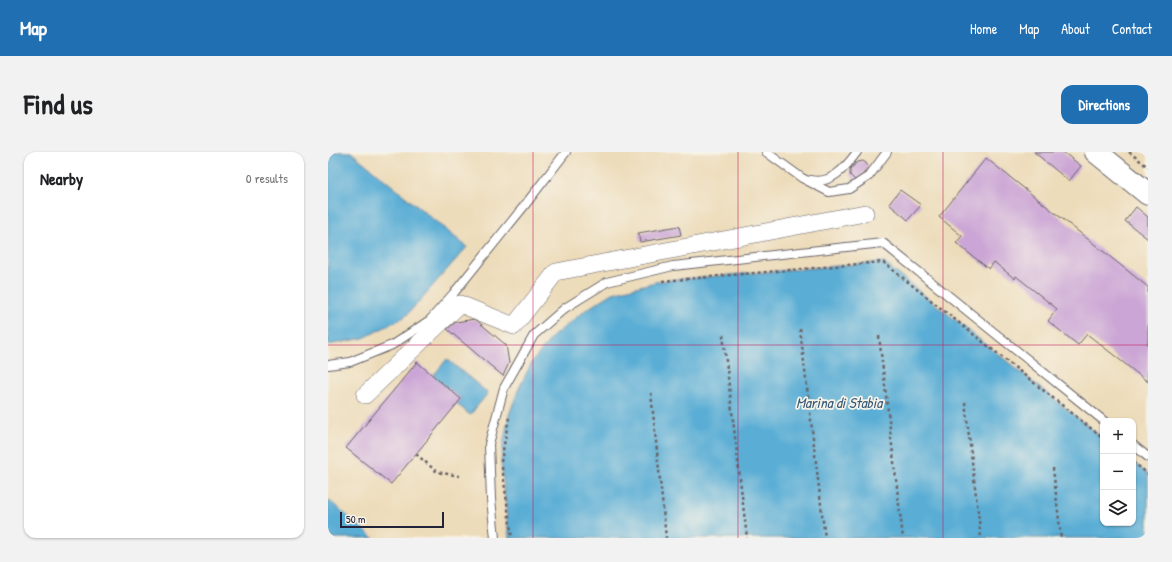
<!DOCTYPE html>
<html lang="en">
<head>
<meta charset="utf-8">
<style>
	body { margin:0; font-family:"Patrick Hand",sans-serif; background:#f2f2f2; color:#202124 }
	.controls { position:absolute; right:12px; bottom:12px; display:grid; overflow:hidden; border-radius:8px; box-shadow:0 1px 3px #0004 }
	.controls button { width:36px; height:36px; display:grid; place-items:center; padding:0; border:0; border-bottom:1px solid #e0e0e0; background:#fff; color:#202124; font:20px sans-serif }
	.scale { position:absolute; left:12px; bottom:10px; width:104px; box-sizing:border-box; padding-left:4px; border:2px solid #22223b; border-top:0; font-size:11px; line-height:14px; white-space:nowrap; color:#22223b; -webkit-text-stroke:3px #f7f3e8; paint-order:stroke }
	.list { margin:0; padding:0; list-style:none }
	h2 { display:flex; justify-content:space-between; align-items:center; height:52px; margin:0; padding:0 16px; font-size:17px }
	h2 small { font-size:13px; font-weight:400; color:#757577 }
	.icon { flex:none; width:22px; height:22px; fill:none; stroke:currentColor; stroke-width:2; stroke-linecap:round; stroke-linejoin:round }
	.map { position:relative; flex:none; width:820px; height:386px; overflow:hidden; border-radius:12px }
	header { display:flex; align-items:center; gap:24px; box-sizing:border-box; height:56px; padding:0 20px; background:#1f6fb2; color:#fff }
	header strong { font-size:19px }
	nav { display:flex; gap:22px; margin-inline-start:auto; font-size:14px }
	.intro { display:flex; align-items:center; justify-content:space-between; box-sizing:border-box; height:96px; padding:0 24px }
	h1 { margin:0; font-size:28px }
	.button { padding:10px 18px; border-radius:12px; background:#1f6fb2; color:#fff; font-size:14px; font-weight:700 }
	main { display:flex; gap:24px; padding:0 24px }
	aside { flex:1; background:#fff; border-radius:12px; box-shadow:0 1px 3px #0004 }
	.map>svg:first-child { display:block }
</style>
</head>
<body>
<header>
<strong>Map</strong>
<nav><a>Home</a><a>Map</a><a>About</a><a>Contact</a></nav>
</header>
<div class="intro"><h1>Find us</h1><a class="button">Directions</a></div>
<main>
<aside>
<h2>Nearby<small>0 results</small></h2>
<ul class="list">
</ul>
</aside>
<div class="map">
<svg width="820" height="386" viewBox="0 0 820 386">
	<rect width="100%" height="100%" fill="#f7f3e8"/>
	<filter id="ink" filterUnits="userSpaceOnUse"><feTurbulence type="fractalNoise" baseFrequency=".025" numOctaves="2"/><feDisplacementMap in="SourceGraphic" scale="8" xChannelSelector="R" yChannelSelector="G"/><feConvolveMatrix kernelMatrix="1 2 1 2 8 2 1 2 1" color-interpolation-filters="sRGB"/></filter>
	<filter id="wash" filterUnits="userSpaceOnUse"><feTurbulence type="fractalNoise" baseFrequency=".012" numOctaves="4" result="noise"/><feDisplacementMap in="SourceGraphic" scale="16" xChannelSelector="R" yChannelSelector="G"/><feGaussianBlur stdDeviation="0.9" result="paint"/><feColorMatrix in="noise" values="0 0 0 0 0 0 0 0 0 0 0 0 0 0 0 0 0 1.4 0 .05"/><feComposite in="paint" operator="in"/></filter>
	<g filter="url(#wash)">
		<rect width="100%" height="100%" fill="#eddcba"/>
		<g fill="#5aadd5" stroke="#3e6888">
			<path d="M0 0H23L139 95 78 164 36 186 0 193Z"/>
			<path d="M555 110 775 286V371H805V310L820 322V386H181L173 310 176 287 181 263 191 236 204 210 225 184 259 157 285 141 331 129Z"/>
			<path d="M119 207 160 241 142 263 129 252 133 247 105 224Z"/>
			<path d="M0 347 46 386H0Z"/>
		</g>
		<path fill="#eddcba" d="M0 345 48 384V386H46L0 347Z"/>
		<g id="blocks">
			<g fill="#cba5d5">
				<path d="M706 0H735L753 14 741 29Z"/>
				<path d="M658 6 820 135V230L759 182 750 193 720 169 729 157 688 124 687 127 666 110 661 117 628 91 634 84 611 65Z"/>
				<path d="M535 9 538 11 540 15 532 27 527 28 522 23V18L529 10Z"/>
				<path d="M572 38 593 53 580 68 561 52Z"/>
				<path d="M808 55 820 65V87L797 69Z"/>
				<path d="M351 74 353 83 312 90 310 81Z"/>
				<path d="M147 167 178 193 181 211 175 224 119 177 128 170Z"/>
				<path d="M89 210 133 247 63 332 18 296Z"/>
			</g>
		</g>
	</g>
	<g filter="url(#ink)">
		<use href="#blocks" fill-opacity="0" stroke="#696367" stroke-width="1"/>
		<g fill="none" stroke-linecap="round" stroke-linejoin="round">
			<defs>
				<g id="lane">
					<path d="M438 0 474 26 501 40 521 37 541 24 559 0"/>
					<path d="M483 28C503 33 518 15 529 0"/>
					<path d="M0 213 22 210 64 193 102 168 125 142 197 53 238 0"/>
					<path d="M805 293 820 305"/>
					<path d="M167 386 163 347 161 292 176 236 206 183 237 156 279 130 345 114 555 91 776 269"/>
				</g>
				<path id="street" d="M37 243 132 152 186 174 228 120 537 61"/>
				<path id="secondary" d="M768 0 820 42"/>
			</defs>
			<use href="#lane" stroke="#696367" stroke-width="10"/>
			<use href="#street" stroke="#696367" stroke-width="18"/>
			<use href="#secondary" stroke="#696367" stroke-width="24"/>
			<g stroke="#696367" stroke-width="2.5" stroke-dasharray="3 3" stroke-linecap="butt">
				<path d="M801 0 820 15"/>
				<path d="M334 129 555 110 775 286"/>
				<path d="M472 177 497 386"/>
				<path d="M395 183 419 386"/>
				<path d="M551 184 575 386"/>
				<path d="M323 241 338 386"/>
				<path d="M637 250 653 386"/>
				<path d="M88 302 109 320 131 324"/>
				<path d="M173 310 181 265"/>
				<path d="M805 310 820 322"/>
				<path d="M174 315 184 386"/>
				<path d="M725 316 733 386"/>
			</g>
			<use href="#lane" stroke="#fff" stroke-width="8"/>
			<use href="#street" stroke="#fff" stroke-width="17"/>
			<use href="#secondary" stroke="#fff" stroke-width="22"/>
			<defs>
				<path id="rail" d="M819 0 820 1"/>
			</defs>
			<use href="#rail" stroke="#22223b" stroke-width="4.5"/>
			<use href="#rail" stroke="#f7f3e8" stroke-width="3" stroke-dasharray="9" stroke-linecap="butt"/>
		</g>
	</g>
	<path fill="none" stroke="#c2185b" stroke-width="1" stroke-opacity="0.55" d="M205 0V386M410 0V386M615 0V386M0 193H820"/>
	<g text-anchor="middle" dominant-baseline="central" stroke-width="3.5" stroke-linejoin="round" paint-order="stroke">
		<g font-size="15" font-style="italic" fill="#385a79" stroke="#f7f3e8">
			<text x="511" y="250">Marina di Stabia</text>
		</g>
	</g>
</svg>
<div class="controls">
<button>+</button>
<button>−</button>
<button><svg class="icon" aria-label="layers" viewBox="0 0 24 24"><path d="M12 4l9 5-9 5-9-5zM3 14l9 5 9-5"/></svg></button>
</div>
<div class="scale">50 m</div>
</div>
</main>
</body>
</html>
